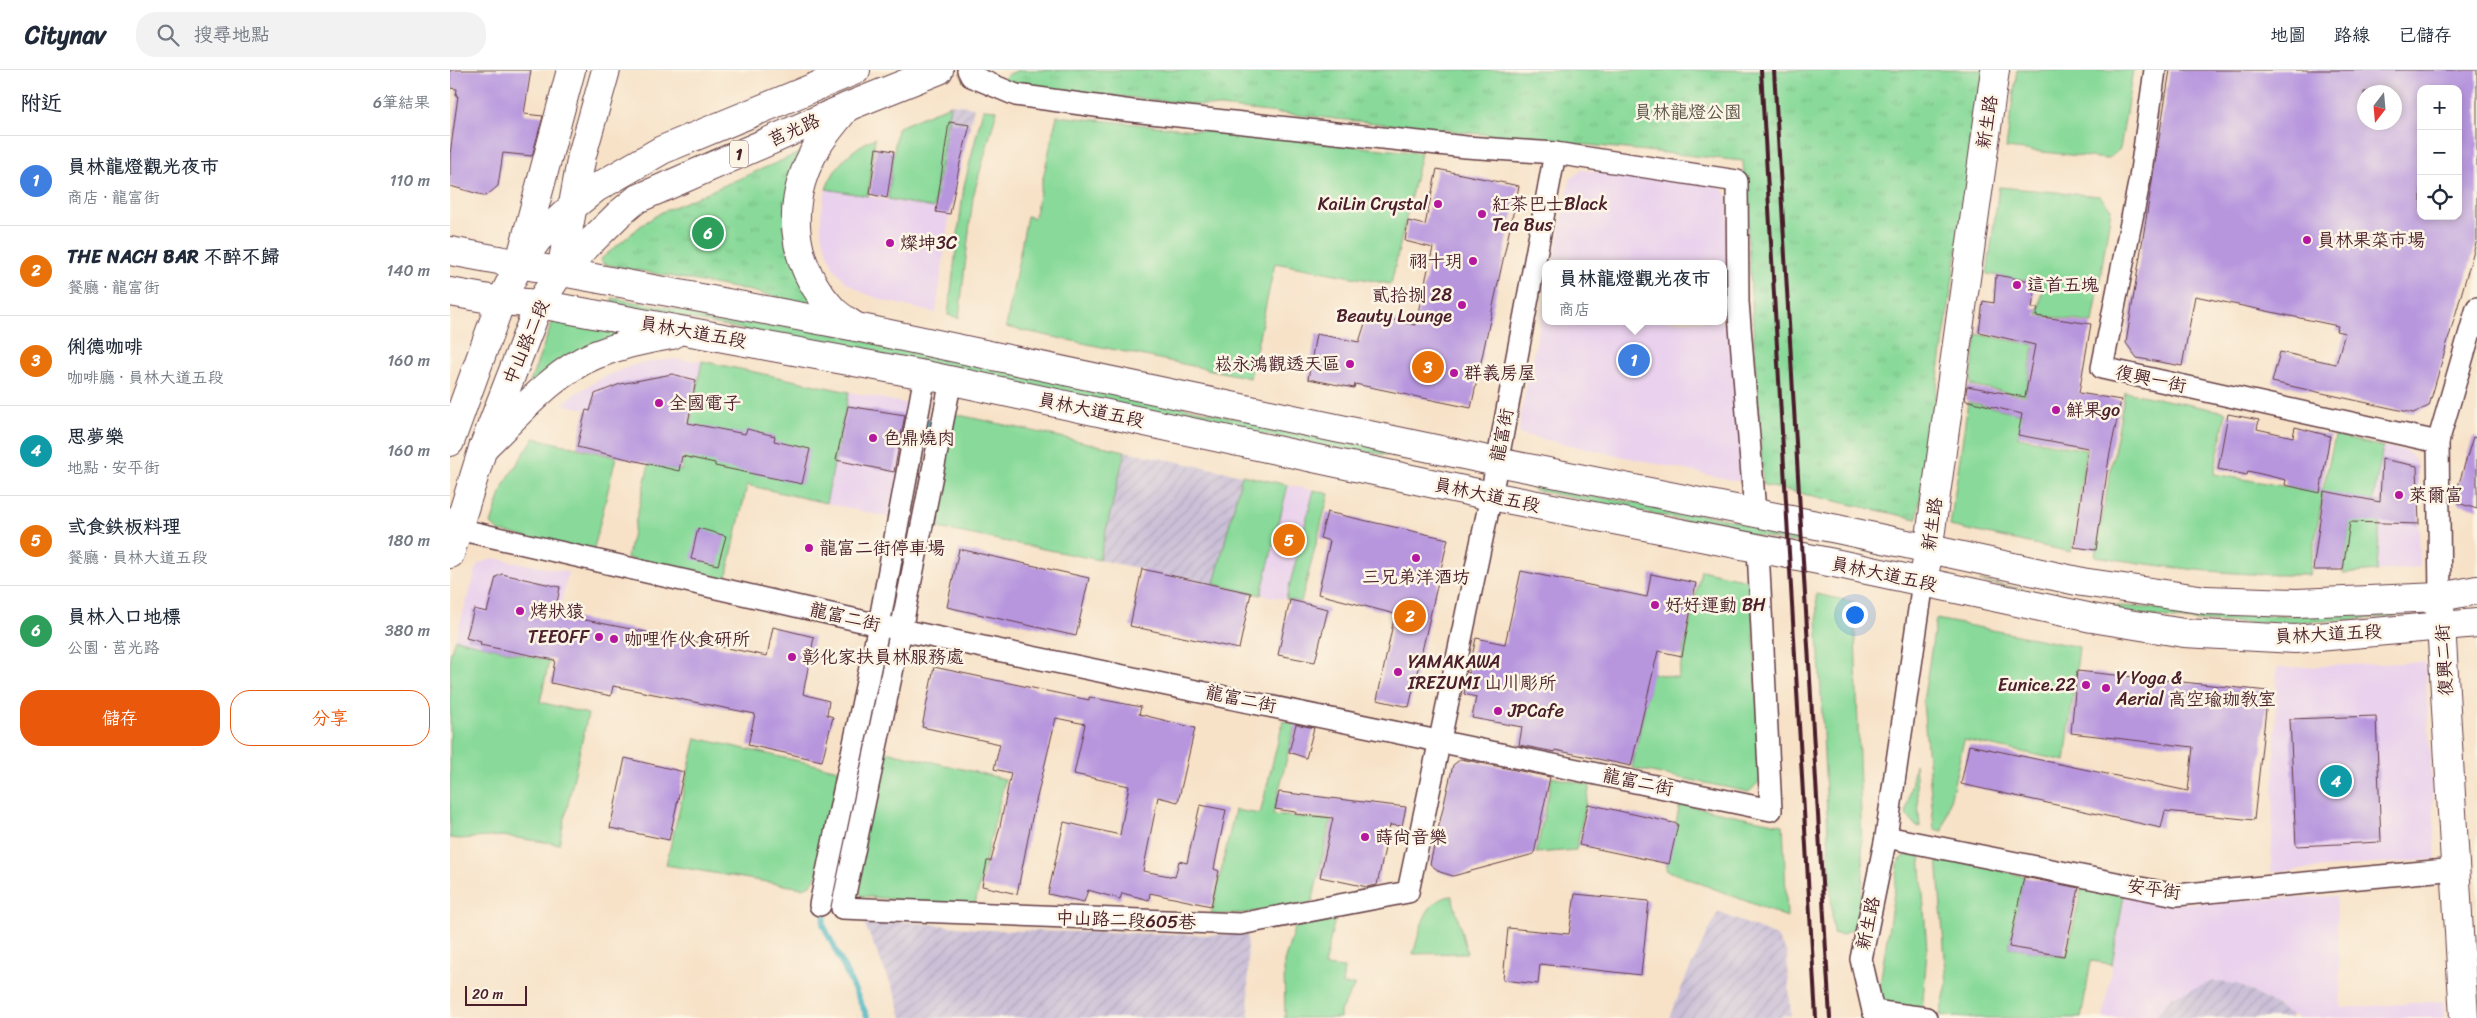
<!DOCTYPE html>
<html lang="zh-TW">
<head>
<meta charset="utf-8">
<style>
	body { margin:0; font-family:Sriracha,"LXGW WenKai TC",sans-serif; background:#f2f2f3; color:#1f2937 }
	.controls { position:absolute; right:15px; top:15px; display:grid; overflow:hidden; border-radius:10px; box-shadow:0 2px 8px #0003 }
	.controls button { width:45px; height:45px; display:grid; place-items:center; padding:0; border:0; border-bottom:1px solid #e0e1e3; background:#fff; color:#1f2937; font:25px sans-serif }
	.compass { position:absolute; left:1907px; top:15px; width:45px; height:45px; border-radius:50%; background:#fff; box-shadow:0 2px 8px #0003; rotate:196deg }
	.scale { position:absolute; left:15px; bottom:12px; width:62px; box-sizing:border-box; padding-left:5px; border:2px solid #4a1f2b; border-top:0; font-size:14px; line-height:18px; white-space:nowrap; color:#4a1f2b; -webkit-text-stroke:4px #fcf5e5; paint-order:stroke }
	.you { position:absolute; left:1404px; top:544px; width:18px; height:18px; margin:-12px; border:4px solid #fff; border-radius:50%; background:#1a73e8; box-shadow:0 0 0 8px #1a73e833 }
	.badge { display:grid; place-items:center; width:32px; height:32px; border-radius:50%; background:#ea580c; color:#fff; font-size:16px; font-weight:700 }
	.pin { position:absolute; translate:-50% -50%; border:2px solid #fff; box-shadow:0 1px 5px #0006 }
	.popup { position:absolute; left:1092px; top:190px; width:185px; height:65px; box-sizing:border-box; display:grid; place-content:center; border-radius:10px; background:#fff; filter:drop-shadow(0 1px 4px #0005); font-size:16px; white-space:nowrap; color:#747a83 }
	.popup b { font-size:19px; color:#1f2937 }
	.popup::after { content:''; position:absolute; left:50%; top:100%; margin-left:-10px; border:10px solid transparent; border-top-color:#fff }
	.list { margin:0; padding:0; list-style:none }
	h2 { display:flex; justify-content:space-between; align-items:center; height:65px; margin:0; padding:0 20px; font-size:21px }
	h2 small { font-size:16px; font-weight:400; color:#747a83 }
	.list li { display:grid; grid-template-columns:32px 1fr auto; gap:15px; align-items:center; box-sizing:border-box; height:90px; padding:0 20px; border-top:1px solid #e0e1e3 }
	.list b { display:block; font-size:19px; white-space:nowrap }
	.list p { margin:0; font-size:16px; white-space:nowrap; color:#747a83 }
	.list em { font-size:16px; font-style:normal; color:#747a83 }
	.actions { display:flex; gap:10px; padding:15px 20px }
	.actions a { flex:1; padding:11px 0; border:1px solid #ea580c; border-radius:20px; text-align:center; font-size:18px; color:#ea580c }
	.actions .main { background:#ea580c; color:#fff }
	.icon { flex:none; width:28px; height:28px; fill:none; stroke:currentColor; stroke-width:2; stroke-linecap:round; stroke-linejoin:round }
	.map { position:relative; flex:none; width:2027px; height:948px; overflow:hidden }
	header { display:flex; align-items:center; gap:30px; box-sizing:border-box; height:70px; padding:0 25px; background:#fff; border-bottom:1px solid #e0e1e3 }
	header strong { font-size:24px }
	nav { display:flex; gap:28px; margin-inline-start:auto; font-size:18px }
	.search { width:350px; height:45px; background:#f2f2f3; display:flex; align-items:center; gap:12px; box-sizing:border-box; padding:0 18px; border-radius:20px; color:#747a83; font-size:19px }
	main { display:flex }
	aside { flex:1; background:#fff }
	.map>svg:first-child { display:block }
</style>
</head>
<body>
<header>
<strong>Citynav</strong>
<div class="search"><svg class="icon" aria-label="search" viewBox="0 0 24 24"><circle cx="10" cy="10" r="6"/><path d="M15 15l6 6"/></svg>搜尋地點</div>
<nav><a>地圖</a><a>路線</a><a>已儲存</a></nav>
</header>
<main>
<aside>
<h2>附近<small>6筆結果</small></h2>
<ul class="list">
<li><span class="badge" style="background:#3f7fe0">1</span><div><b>員林龍燈觀光夜市</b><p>商店 · 龍富街</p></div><em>110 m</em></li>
<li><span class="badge" style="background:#e8710a">2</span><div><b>THE NACH BAR 不醉不歸</b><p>餐廳 · 龍富街</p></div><em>140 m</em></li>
<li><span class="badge" style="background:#e8710a">3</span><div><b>俐德咖啡</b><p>咖啡廳 · 員林大道五段</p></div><em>160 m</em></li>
<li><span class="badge" style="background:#0f9aa8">4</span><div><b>思夢樂</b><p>地點 · 安平街</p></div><em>160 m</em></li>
<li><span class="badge" style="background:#e8710a">5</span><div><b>弎食鉄板料理</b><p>餐廳 · 員林大道五段</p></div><em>180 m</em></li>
<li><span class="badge" style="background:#2e9e5b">6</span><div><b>員林入口地標</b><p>公園 · 莒光路</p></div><em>380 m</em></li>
</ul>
<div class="actions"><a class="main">儲存</a><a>分享</a></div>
</aside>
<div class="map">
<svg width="2027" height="948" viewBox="0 0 2027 948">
	<defs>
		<pattern id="industrial-furrows" width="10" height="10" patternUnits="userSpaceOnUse" patternTransform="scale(1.25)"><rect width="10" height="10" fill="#cabfd7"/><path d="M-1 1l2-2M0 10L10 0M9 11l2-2" fill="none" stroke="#afa4b9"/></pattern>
		<pattern id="park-tufts" width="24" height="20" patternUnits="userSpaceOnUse" patternTransform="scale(1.25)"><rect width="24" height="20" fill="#89da9a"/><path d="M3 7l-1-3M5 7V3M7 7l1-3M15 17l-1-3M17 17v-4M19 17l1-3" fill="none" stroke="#78bb85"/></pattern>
	</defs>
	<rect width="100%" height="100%" fill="#fcf5e5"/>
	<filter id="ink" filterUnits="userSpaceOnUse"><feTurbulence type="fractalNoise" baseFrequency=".02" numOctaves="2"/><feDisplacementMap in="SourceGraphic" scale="10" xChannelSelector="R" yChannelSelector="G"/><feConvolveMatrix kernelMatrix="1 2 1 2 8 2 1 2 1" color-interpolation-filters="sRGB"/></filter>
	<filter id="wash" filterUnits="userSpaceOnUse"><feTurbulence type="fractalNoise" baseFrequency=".0096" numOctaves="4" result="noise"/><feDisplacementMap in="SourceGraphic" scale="20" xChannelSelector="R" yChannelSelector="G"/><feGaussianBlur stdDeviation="1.12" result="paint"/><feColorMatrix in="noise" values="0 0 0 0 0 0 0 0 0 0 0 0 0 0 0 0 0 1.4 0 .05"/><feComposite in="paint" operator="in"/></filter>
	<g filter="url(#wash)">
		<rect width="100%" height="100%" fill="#f7e2c8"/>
		<g fill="#ead1ed">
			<path d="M1132 100 1266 114 1277 125 1293 398 1291 412 1069 364 1070 347 1095 230V251H1273V194H1103L1120 109Z"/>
			<path d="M376 119 500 141 486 243 435 231 414 223 396 212 383 197 371 163V145Z"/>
			<path d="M222 289 252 291 237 364 113 334 123 325 155 306 187 294Z"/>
			<path d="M399 322 463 335 441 448 376 433Z"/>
			<path d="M1933 377 1957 381 1967 392 1970 497 1927 501 1931 432 1923 431Z"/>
			<path d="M838 415 864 420 836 529 811 525Z"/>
			<path d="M43 488 118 502 99 591 5 569 28 494Z"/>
			<path d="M1975 592 1986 789 1821 802 1827 598Z"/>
			<path d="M1674 825 1715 834 1886 826 1891 938 1994 931V948H1848L1790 915 1722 927 1704 948H1653Z"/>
		</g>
		<g fill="url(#industrial-furrows)">
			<path d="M502 34 524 37 500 141 484 138 500 35Z"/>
			<path d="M675 381 792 405 764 514 649 490Z"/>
			<path d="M1268 842 1326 866 1337 883 1341 946 1333 945 1331 948H1219L1237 905Z"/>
			<path d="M419 848 537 860 761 865 797 863 799 948H452L446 926 414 853Z"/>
			<path d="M1764 911 1790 915 1842 945 1840 948H1704L1722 927Z"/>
		</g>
		<g fill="#89da9a" stroke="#6a7c62">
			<path d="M1567 0H1683L1670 79 1658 89 1556 78Z"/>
			<path d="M500 35 484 138 438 129 447 58Z"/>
			<path d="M533 39 547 40 523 127 509 248 498 245 514 116Z"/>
			<path d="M607 46 971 83 941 214 825 193 800 308 556 257 577 146 584 148Z"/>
			<path d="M425 68 418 126 376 119C385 95 402 78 425 68Z"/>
			<path d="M1549 117 1650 126 1661 139 1643 253 1588 245 1593 213 1537 204Z"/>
			<path d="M162 228 311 254 357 257 998 393 997 398 938 385 871 376 162 233Z"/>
			<path d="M106 251 166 261V267L79 315 102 253Z"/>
			<path d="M1527 264 1584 275 1575 326 1520 315Z"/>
			<path d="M252 291 399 322 376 433 297 415 276 509 177 488 199 394 231 401Z"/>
			<path d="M1675 322 1776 342 1764 404 1872 423 1885 366 1933 377 1923 431 1931 432 1927 501 1893 504 1903 428 1873 423 1859 505C1787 506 1716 498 1645 486Z"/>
			<path d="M1518 332 1572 344 1568 367 1636 380 1621 482 1500 456Z"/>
			<path d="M504 344 675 381 649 490 478 456Z"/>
			<path d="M84 368 166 387 143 482 49 461 41 454 54 414Z"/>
			<path d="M792 405 838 415 811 525 764 514Z"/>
			<path d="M1085 415 1130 425 1205 435 1437 481 1436 484 1356 470 1340 472 1084 420 1082 417Z"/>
			<path d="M864 420 879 424 851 532 836 529Z"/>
			<path d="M1251 500 1301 511 1312 709 1299 722 1182 698 1202 603 1228 608Z"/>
			<path d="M1530 511 1654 535 1825 546 1938 542 1946 545 1944 547C1880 551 1815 555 1750 551 1676 546 1603 527 1530 511Z"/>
			<path d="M1366 524 1404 532 1413 811 1406 857 1391 865 1383 863Z"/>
			<path d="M1486 549 1629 577 1615 691 1514 670 1493 761 1484 759 1473 632Z"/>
			<path d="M5 569 99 591 90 632 138 644 109 774 52 766 9 769 0 768V585Z"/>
			<path d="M833 651 845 654 823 745 881 750 862 833 796 843 761 845 785 740 810 744Z"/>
			<path d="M246 668 389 700 368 803 361 815 352 818 216 795Z"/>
			<path d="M431 680 555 709 524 838 411 826 403 812Z"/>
			<path d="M1465 694 1470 757 1465 755 1456 744Z"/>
			<path d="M1102 707 1140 715 1126 780 1086 783Z"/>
			<path d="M1230 734 1333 755 1337 847 1216 800Z"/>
			<path d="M1462 782 1470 783 1477 881 1472 942 1435 934 1429 921 1449 790Z"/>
			<path d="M1487 787 1574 806 1559 877 1616 887 1632 817 1674 825 1662 894 1641 891 1631 948H1515L1490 945 1497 914Z"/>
			<path d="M1002 826 1017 883 963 884C971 860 973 829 1002 826Z"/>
			<path d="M885 849 874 896 894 898 892 915H905L890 941V948H835L834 892 845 856Z"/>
		</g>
		<g fill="url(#park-tufts)" stroke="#6a7c62">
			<path d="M569 0H1534L1467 449 1313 415 1293 91 548 14 557 5Z"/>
			<path d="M349 83 365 236 301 221 153 194 151 189 193 154 212 142Z"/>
		</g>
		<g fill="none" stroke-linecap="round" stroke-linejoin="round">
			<g stroke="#46b4c1" stroke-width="6">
				<path d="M465 418 479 351"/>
				<path d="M377 837 373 854 418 948"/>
			</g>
		</g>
		<g id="blocks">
			<g fill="#b796de" fill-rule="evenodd">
				<path d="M0 0H81L74 44 93 46 82 86 53 83 48 116 36 126 0 116V84L8 26H6L7 19 0 18Z"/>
				<path d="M1720 0H2027V170L1979 336 1963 343 1822 312 1830 282 1886 294 1895 263 1886 261 1888 256 1745 226 1732 296 1687 288 1676 273ZM1971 19H2008V146H1971ZM1914 22H1944V52H1914Z"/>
				<path d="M499 52 520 55 510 93 500 144 486 142Z"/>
				<path d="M426 78 444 81 437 128 420 124Z"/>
				<path d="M987 99 1069 116 1021 338 905 314 904 318 858 309 866 264 909 272 918 244 965 255 983 178 955 171 958 151 975 155Z"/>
				<path d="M1546 205 1586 212 1582 238H1588L1586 246 1641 254 1629 323 1671 330 1659 388 1646 480 1624 477 1638 378 1568 365 1572 344 1515 330 1517 316 1575 327 1585 275 1529 262 1533 231 1544 233Z"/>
				<path d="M222 304 246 310 238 353 295 364 297 359 325 366 324 371 360 379 352 414 265 396V393L232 386 229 401 127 377 136 340 140 341 145 324 170 314Z"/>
				<path d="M398 336 455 345 444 402 386 390Z"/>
				<path d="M1778 344 1809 350 1807 359 1843 367 1845 357 1880 366 1870 423 1835 415 1836 410 1798 401 1797 405 1768 399Z"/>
				<path d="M2023 367 2027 368V439L2008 433 2007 420Z"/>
				<path d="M1932 389 1967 396 1969 454 1900 452 1893 500H1863L1874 421 1930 432Z"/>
				<path d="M877 442 998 469 959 637 927 630 945 544 868 524 880 471 870 468Z"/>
				<path d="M248 458 276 466 268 495 241 489Z"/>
				<path d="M509 479 639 508 626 566 497 537Z"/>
				<path d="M692 499 801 523 789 579 680 556Z"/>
				<path d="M1071 501 1197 527 1201 504 1246 513 1232 586 1208 581 1181 696 1105 680V682L1069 675 1072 657 1022 648 1026 627 1014 624 1026 568 1055 574Z"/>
				<path d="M52 504 110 517 105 544 317 586 323 557 364 567 353 624 379 631 377 645 383 647 372 691 298 675 305 644 163 616 161 626 101 613 105 590 30 575 31 572 16 568 24 539 37 542 46 507Z"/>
				<path d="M840 530 878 539 865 592 828 585Z"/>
				<path d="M484 597 639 630V627L691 637 689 644 745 658 728 732 708 727 693 801 725 807 729 791 737 793 750 735 776 740 764 799 769 801 761 836 700 823 699 830 672 823 670 829 638 820 634 832 598 824 614 752 670 765 679 716 624 704 635 654 606 648 582 748 567 824 532 816 537 791H541L550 756 561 703 544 699 550 674 472 657Z"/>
				<path d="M1627 601 1818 621 1804 750 1715 741 1711 758 1511 714 1519 675 1738 721 1743 677 1621 663Z"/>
				<path d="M1926 646 1931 772 1846 776 1840 649Z"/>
				<path d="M846 654 864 658 856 688 839 682Z"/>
				<path d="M175 688 234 702 219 770 160 758Z"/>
				<path d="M1011 689 1100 707 1084 784 1003 806 990 802 980 794 1003 695Z"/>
				<path d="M829 722 956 737 952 756 940 755 927 815 917 817 870 807 883 748 845 744 846 742 825 739Z"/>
				<path d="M1138 734 1228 754 1219 794 1129 775Z"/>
				<path d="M1574 807 1629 818 1614 886 1559 877Z"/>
				<path d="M1125 824 1199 831 1191 905 1090 894 1088 914 1053 910 1058 858 1119 864Z"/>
			</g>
		</g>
	</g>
	<g filter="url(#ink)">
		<use href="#blocks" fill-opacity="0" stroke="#643c43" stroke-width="1"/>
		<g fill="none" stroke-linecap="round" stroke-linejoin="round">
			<defs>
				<g id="street">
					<path d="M518 0 521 6 566 25 682 41 1016 77 1105 83 1287 111 1288 232 1305 442"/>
					<path d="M1705 0 1690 108 1652 298 1988 372"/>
					<path d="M501 310 451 560 392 838 790 854 958 822 1041 426 1105 83"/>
					<path d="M8 459 451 560 1321 740 1308 479"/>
					<path d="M1473 512 1436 767 1411 889 1423 941 1476 948"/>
					<path d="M1990 527 1988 372 2027 238"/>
					<path d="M1436 767 1726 825 2006 799"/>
					<path d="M370 835 429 555 475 305"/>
				</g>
				<g id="secondary">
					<path d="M0 181 406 257 1047 392 1387 459 1632 512 1756 530 1847 533 1990 527 2027 520"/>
					<path d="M69 195 121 0"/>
					<path d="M111 201 132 85 156 0"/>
					<path d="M0 222 51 231 89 234 475 305 1041 426 1389 494 1642 548 1734 563 1845 569 2027 553"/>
					<path d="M33 378C66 347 103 302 145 285 170 275 196 269 222 265"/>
					<path d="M1476 496 1545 0"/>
					<path d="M1990 536 2014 948"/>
				</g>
				<g id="primary">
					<path d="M396 38C387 50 376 62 368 75 334 131 339 193 384 241 390 247 399 252 406 257"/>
					<path d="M0 372 51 231 69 195 88 169 121 138 146 118 212 80 406 0"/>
					<path d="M0 484 33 378 89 234 111 201 169 144 187 129 397 37 489 0"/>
				</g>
			</defs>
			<use href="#street" stroke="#643c43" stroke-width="24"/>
			<use href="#secondary" stroke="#643c43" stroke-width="30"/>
			<use href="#primary" stroke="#643c43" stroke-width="30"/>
			<use href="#street" stroke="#fff" stroke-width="21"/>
			<use href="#secondary" stroke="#fff" stroke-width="28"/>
			<use href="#primary" stroke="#fff" stroke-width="28"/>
			<g stroke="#4a1f2b" stroke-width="4">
				<path d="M1311 0 1366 948"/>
				<path d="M1324 0 1380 948"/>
			</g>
		</g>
	</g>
	<g fill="#b5179e" stroke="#fcf5e5" stroke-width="2">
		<circle cx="988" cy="134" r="5"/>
		<circle cx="1032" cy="144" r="5"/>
		<circle cx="1857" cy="170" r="5"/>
		<circle cx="440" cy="173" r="5"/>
		<circle cx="1023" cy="191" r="5"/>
		<circle cx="1567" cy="215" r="5"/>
		<circle cx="1012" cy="235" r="5"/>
		<circle cx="900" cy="294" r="5"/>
		<circle cx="1004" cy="303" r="5"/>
		<circle cx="209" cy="333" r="5"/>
		<circle cx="1606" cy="340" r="5"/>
		<circle cx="423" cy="368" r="5"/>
		<circle cx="1949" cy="425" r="5"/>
		<circle cx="359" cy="478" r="5"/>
		<circle cx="966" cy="488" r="5"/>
		<circle cx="1205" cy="535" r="5"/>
		<circle cx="70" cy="541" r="5"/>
		<circle cx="149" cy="567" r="5"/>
		<circle cx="164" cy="569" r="5"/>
		<circle cx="342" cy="587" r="5"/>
		<circle cx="948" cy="602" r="5"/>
		<circle cx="1636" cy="615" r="5"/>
		<circle cx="1656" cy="618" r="5"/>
		<circle cx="1048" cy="641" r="5"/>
		<circle cx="915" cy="767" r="5"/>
	</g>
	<g text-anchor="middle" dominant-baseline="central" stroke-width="5" stroke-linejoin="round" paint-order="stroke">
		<rect fill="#fcf5e5" stroke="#7f5f63" stroke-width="1" x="280" y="70.5" width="18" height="27" rx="4"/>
		<g font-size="16" font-weight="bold" fill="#4a1f2b">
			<text x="289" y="84">1</text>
		</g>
		<g font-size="18" fill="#5d574c" stroke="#fcf5e5">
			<text x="1238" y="42">員林龍燈公園</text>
		</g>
		<g font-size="18" fill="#4a1f2b" stroke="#fcf5e5">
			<text transform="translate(1537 52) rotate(-81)">新生路</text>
			<text transform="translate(344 60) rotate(-24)">莒光路</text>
			<text transform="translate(243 262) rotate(10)">員林大道五段</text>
			<text transform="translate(76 272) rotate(-67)">中山路二段</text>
			<text transform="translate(1701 309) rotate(12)">復興一街</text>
			<text transform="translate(641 340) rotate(12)">員林大道五段</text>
			<text transform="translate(1052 365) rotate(-79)">龍富街</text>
			<text transform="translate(1037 425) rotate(12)">員林大道五段</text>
			<text transform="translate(1482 454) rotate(-82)">新生路</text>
			<text transform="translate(1434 504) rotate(12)">員林大道五段</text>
			<text transform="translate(395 547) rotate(13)">龍富二街</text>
			<text transform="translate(1878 564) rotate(-3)">員林大道五段</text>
			<text transform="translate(1994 590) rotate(-93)">復興二街</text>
			<text transform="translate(791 629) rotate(12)">龍富二街</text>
			<text transform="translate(1188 712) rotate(12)">龍富二街</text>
			<text transform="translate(1704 819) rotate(8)">安平街</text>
			<text transform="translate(676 850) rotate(2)">中山路二段605巷</text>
			<text transform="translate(1418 853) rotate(-78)">新生路</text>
		</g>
		<g font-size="18" fill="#4a1f2b" stroke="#fcf5e5" text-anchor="start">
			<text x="978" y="134" text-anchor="end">KaiLin Crystal</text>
			<text x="1042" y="134">紅茶巴士Black<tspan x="1042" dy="21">Tea Bus</tspan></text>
			<text x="1867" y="170">員林果菜市場</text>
			<text x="450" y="173">燦坤3C</text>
			<text x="1013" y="191" text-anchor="end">祤十玥</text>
			<text x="1577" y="215">這首五塊</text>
			<text x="1002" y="225" text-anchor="end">貳拾捌 28<tspan x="1002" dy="21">Beauty Lounge</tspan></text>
			<text x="890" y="294" text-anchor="end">崧永鴻觀透天區</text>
			<text x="1014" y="303">群義房屋</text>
			<text x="219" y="333">全國電子</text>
			<text x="1616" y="340">鮮果go</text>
			<text x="433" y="368">色鼎燒肉</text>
			<text x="1959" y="425">萊爾富</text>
			<text x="369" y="478">龍富二街停車場</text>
			<text x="966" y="507" text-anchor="middle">三兄弟洋酒坊</text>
			<text x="1215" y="535">好好運動 BH</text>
			<text x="80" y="541">烤狀猿</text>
			<text x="139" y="567" text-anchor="end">TEEOFF</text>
			<text x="174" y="569">咖哩作伙食研所</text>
			<text x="352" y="587">彰化家扶員林服務處</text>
			<text x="958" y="592">YAMAKAWA<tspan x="958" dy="21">IREZUMI 山川彫所</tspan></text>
			<text x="1666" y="608">Y Yoga &amp;<tspan x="1666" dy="21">Aerial 高空瑜珈教室</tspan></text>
			<text x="1626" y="615" text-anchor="end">Eunice.22</text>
			<text x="1058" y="641">JPCafe</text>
			<text x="925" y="767">蒔尚音樂</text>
		</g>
	</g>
</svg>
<div class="controls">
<button>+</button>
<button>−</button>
<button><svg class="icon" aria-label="locate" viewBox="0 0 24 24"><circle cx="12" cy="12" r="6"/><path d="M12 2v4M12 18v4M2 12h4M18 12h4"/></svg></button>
</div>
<svg class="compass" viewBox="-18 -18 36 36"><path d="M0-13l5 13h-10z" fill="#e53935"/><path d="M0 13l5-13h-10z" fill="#747a83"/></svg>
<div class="scale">20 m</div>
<div class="you"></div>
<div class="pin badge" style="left:1184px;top:290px;background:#3f7fe0">1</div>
<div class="popup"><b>員林龍燈觀光夜市</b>商店</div>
<div class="pin badge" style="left:960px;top:546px;background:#e8710a">2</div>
<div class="pin badge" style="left:978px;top:297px;background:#e8710a">3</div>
<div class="pin badge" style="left:1886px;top:711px;background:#0f9aa8">4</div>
<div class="pin badge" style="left:839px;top:470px;background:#e8710a">5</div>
<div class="pin badge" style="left:258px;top:163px;background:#2e9e5b">6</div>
</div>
</main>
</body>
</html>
